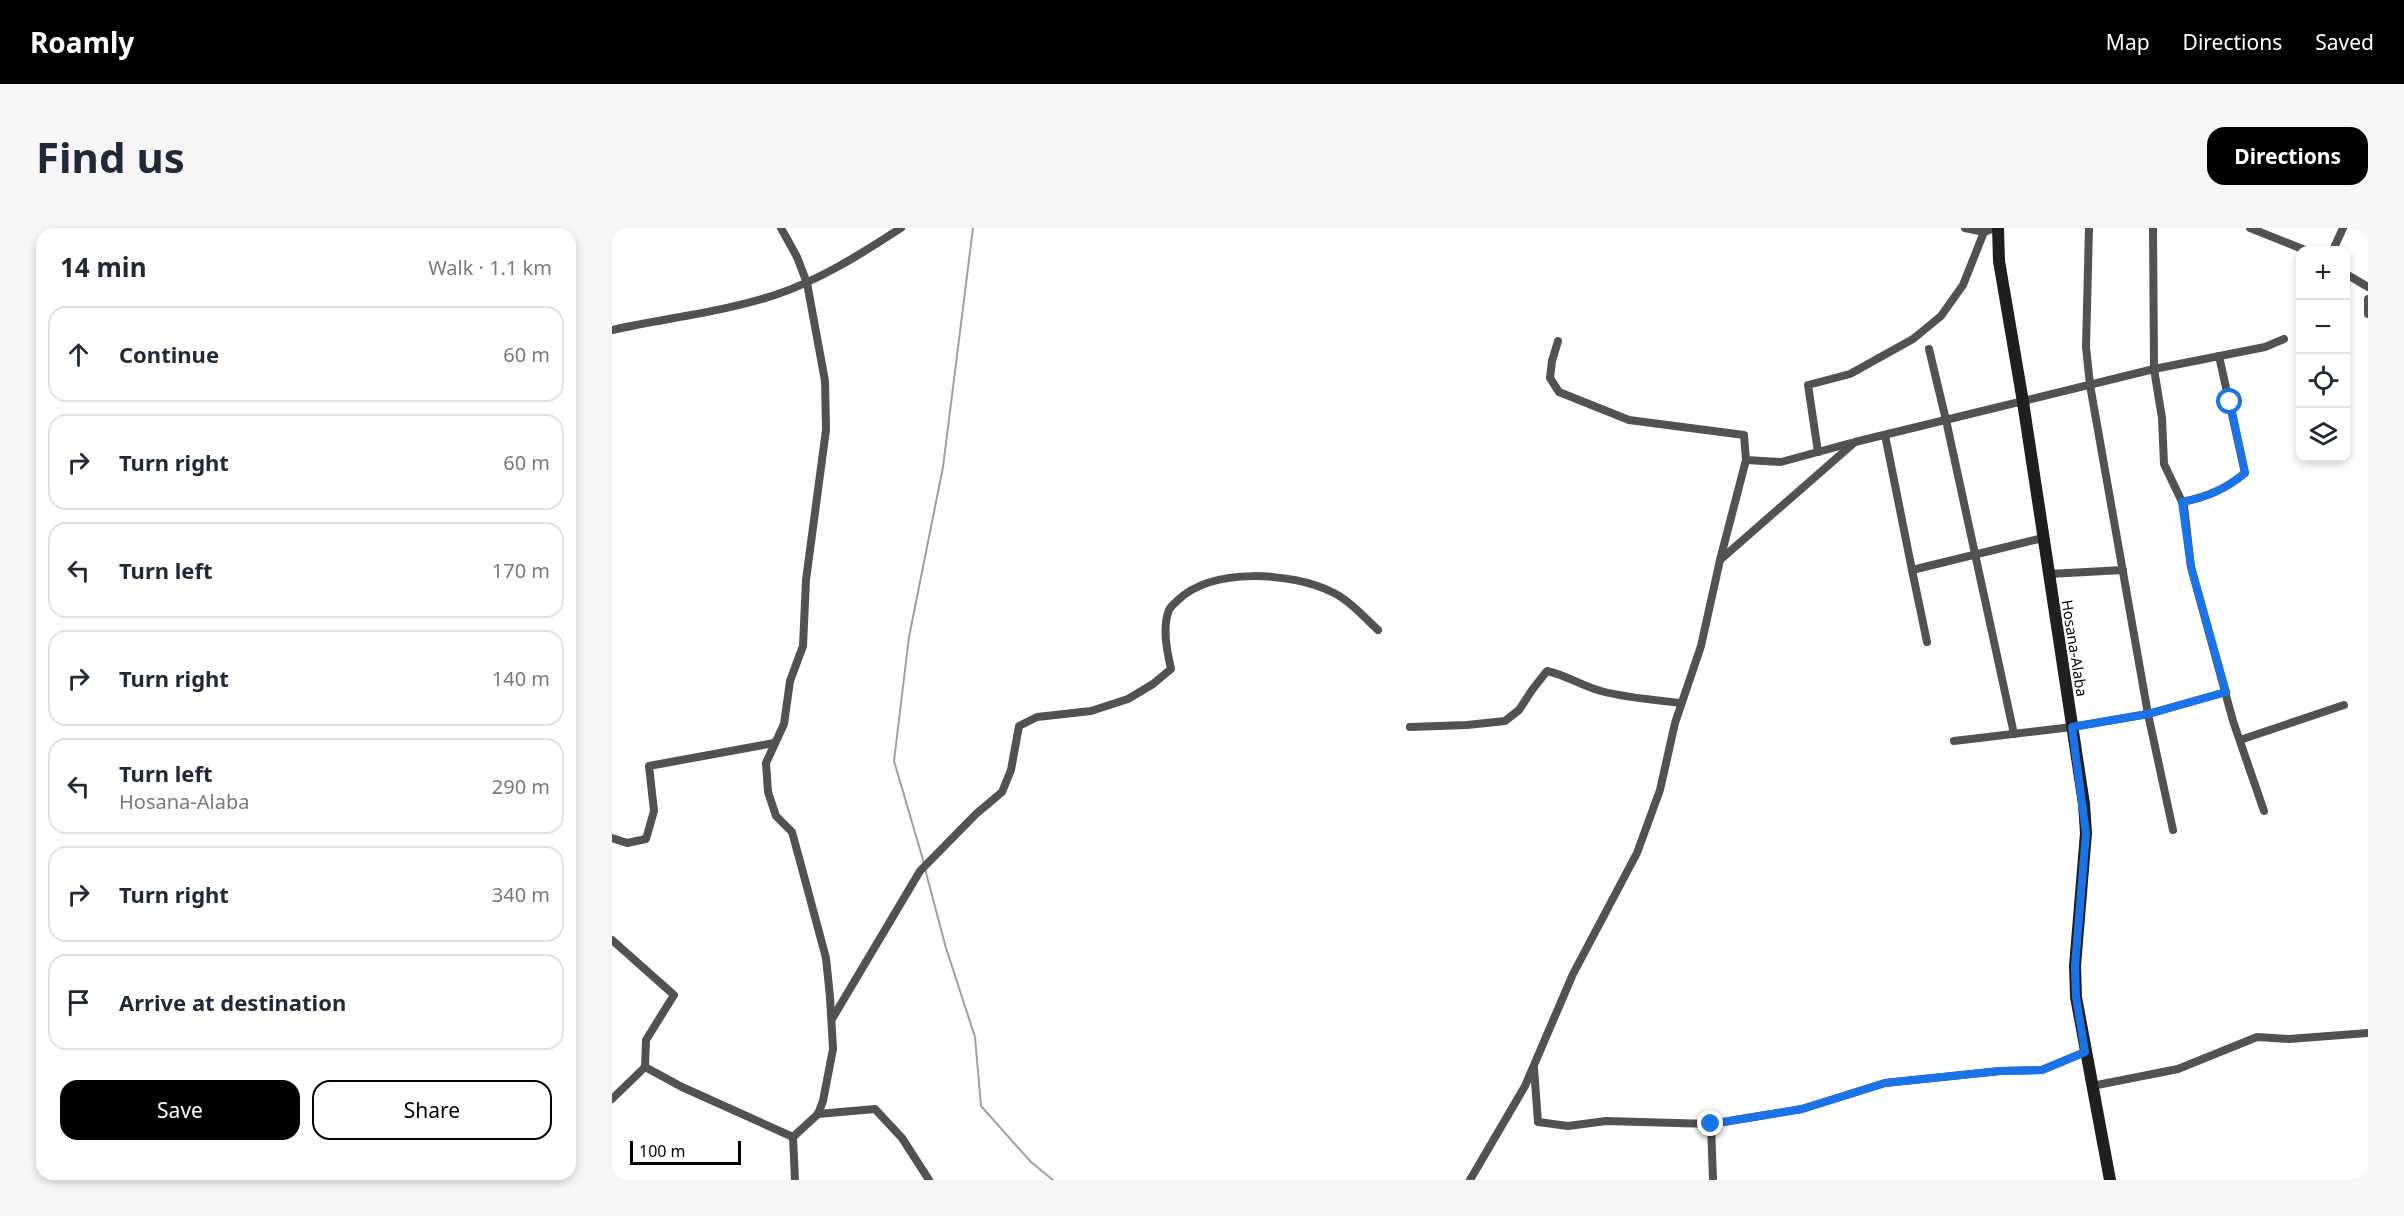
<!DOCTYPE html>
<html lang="en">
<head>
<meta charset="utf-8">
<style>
	body { margin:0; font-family:"Noto Sans",sans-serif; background:#f6f6f7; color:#1f2937 }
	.controls { position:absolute; right:18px; top:18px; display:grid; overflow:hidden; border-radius:12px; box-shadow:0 3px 9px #0003 }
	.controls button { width:54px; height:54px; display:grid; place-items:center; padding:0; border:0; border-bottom:2px solid #e0e1e3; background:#fff; color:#1f2937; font:30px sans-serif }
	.scale { position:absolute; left:18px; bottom:15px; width:111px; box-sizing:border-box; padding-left:6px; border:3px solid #000; border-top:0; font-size:16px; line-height:21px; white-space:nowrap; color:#000; -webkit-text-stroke:4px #fff; paint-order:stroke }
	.stop { position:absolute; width:18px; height:18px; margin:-14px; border:4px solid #1a73e8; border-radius:50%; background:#fff }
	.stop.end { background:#1a73e8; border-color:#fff; box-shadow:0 2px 6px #0008 }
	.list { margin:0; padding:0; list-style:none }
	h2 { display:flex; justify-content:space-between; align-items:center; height:78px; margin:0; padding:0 24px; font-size:26px }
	h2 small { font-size:20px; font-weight:400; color:#747a83 }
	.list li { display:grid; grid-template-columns:39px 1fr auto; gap:18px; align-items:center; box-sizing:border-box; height:96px; margin:0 12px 12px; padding:0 12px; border:2px solid #e0e1e3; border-radius:18px }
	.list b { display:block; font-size:22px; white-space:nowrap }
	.list p { margin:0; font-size:20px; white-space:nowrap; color:#747a83 }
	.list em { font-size:20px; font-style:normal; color:#747a83 }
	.actions { display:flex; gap:12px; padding:18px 24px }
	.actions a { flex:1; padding:14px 0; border:2px solid #000; border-radius:18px; text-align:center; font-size:21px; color:#000 }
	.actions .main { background:#000; color:#fff }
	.icon { flex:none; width:33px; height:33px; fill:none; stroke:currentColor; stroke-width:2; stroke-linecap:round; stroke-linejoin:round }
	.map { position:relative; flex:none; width:1756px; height:952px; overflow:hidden; border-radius:18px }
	header { display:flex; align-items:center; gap:36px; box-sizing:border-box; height:84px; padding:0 30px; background:#000; color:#fff }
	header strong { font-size:28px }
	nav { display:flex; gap:33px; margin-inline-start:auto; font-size:21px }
	.intro { display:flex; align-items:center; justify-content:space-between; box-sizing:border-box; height:144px; padding:0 36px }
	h1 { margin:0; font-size:42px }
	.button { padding:15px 27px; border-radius:18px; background:#000; color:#fff; font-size:21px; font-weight:700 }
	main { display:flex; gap:36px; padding:0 36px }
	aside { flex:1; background:#fff; border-radius:18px; box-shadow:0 3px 9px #0003 }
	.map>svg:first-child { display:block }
</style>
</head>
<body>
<header>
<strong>Roamly</strong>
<nav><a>Map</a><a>Directions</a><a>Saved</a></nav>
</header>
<div class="intro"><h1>Find us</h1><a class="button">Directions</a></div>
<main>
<aside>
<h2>14 min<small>Walk · 1.1 km</small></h2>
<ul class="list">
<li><svg class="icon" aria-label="ahead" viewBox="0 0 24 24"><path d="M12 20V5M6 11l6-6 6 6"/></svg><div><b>Continue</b></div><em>60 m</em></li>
<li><svg class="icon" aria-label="right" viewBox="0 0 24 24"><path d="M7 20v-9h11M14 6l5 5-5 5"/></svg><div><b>Turn right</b></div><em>60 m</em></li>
<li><svg class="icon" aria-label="left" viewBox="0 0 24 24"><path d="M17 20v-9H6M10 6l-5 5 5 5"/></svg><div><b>Turn left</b></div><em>170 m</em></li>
<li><svg class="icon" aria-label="right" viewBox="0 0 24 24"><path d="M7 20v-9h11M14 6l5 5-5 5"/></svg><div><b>Turn right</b></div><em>140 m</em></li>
<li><svg class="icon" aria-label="left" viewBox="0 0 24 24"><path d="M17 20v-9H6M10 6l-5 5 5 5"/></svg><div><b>Turn left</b><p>Hosana-Alaba</p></div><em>290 m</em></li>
<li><svg class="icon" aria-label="right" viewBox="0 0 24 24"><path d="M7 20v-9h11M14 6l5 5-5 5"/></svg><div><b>Turn right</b></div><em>340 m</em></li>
<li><svg class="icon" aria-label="arrive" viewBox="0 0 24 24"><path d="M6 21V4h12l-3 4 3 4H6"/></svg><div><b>Arrive at destination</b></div></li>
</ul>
<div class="actions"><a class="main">Save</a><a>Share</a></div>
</aside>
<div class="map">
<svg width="1756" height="952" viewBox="0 0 1756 952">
	<rect width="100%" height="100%" fill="#fff"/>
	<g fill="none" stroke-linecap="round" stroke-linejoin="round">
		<g stroke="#a0a0a0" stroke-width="2">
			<path d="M312 635 282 533 297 409 331 239 361 0"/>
			<path d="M313 641 334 720 363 809 369 878 419 934 441 952"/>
		</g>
		<g stroke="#525252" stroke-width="8">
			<path d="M169 0 185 29 195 55 213 153 214 202 194 352 191 418 178 453 172 496 154 535 156 564 164 588 180 604 189 637 214 730 218 769 221 821 211 873 206 886 181 909 183 952"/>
			<path d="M1353 0 1372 4"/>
			<path d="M1477 0 1474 119 1478 157 1536 486 1561 602"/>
			<path d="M1541 0 1542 141 1550 190 1552 236 1572 278 1579 339 1621 493 1652 583"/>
			<path d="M1638 0 1693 22"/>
			<path d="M1721 22 1731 0"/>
			<path d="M1734 46 1756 59"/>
			<path d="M1756 71V86"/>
			<path d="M0 102C54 90 111 84 163 67 208 52 249 26 289 0"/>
			<path d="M946 113 940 133 938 150 947 164 1017 192 1132 207 1134 232 1108 332"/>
			<path d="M1317 121 1334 192 1402 506"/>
			<path d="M1273 207 1300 342 1431 310"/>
			<path d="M1206 224 1196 157 1238 146 1301 111 1329 88 1351 57 1372 4 1383 0"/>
			<path d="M1134 232 1169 234 1239 215"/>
			<path d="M1570 274C1595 269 1614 261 1633 245L1607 128"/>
			<path d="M1300 342 1315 414"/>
			<path d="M1437 346 1511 342"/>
			<path d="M798 499 855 497 893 493 907 482 920 462 935 443C954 447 970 458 989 463 1015 470 1043 472 1069 475"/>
			<path d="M1628 512 1732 477"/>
			<path d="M1342 513 1460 499 1536 486 1614 464"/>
			<path d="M0 610 15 615 34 611 42 583 37 538 162 515"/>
			<path d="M0 712 62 767 34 812 33 839"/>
			<path d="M220 791 308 643 364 586 390 564 399 542 407 498 425 489 479 483 516 471 541 456 559 441C555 423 550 400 557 382 559 378 563 375 566 372 601 339 679 344 720 364 737 372 752 389 766 402"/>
			<path d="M922 840 926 894 956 898 994 893 1099 896 1190 881 1273 855 1388 843 1430 842 1473 824"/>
			<path d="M1480 858 1566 841 1645 809 1677 811 1756 805"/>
			<path d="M0 871 33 839 70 859 181 909"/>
			<path d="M206 886 263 881 290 910 317 952"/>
			<path d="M1099 896 1101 952"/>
			<path d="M858 952 913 858 961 746 1025 625 1048 562 1063 495 1089 418 1108 332 1243 214 1542 141 1653 119 1672 111"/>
		</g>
		<path stroke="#1f1f1f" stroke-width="12" d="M1386 0 1387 33 1411 174 1472 576 1474 605 1463 738 1464 769 1498 952"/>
	</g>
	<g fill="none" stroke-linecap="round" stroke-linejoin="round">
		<path stroke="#1a73e8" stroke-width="8" d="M1099 896 1190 881 1273 855 1388 843 1430 842 1473 824 1464 769 1463 738 1474 605 1460 499 1536 486 1614 464 1579 339 1570 274C1595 269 1614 261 1633 245L1618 174"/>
	</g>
	<g text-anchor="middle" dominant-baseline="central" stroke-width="4.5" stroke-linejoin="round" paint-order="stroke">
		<g font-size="15" fill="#000" stroke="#fff">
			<text transform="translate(1463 420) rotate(81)">Hosana-Alaba</text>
		</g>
	</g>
</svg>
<div class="controls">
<button>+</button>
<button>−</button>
<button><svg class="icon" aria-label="locate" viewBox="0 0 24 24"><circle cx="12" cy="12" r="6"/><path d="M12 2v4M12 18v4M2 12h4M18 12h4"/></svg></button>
<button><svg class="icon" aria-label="layers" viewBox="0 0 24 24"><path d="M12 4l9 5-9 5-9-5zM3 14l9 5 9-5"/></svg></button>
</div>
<div class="scale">100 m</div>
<div class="stop" style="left:1618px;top:174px"></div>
<div class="stop end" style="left:1099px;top:896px"></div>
</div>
</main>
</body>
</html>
